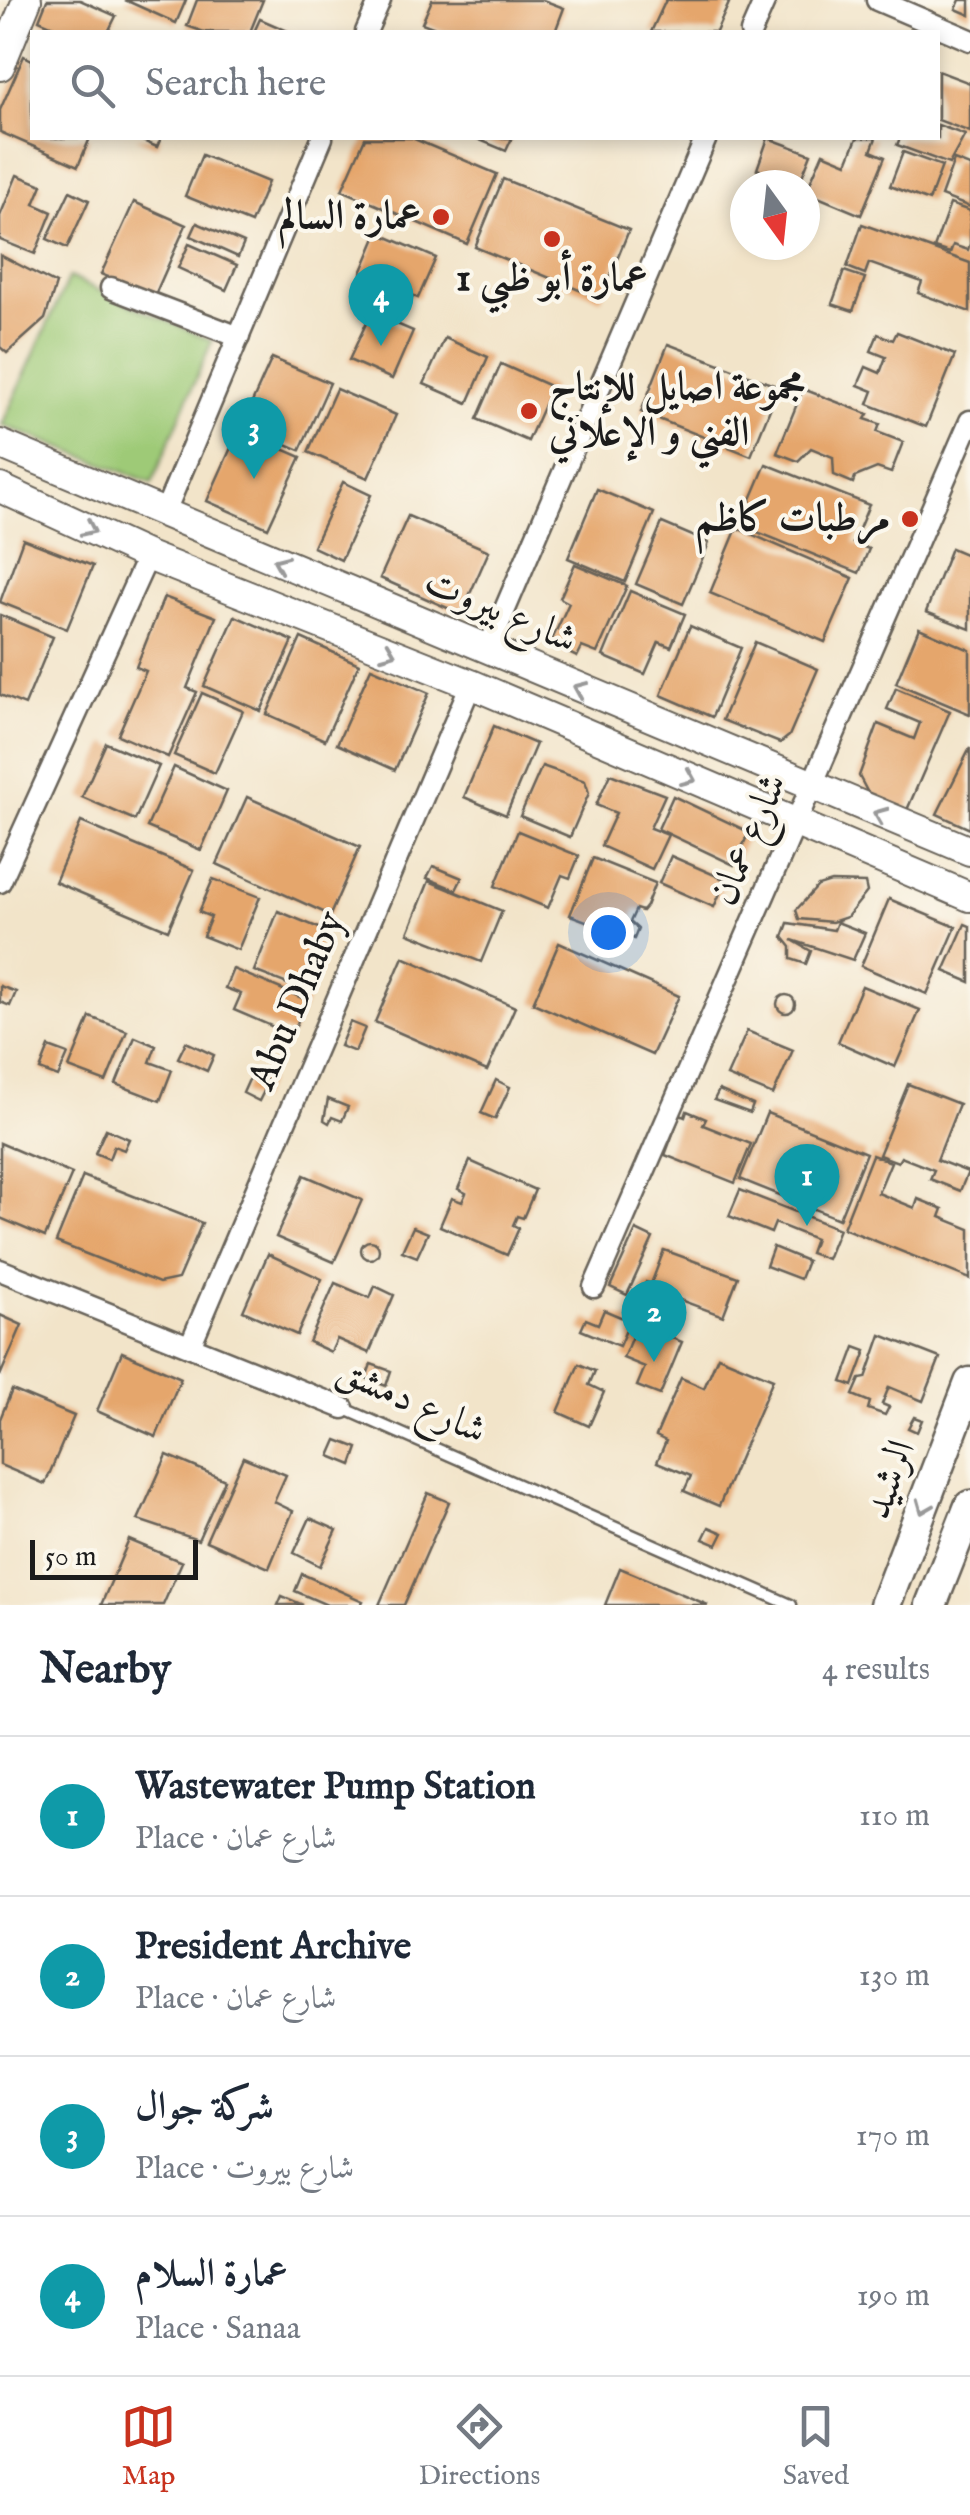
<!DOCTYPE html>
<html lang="en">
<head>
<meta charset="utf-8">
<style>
	body { margin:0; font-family:"IM FELL English",Amiri,serif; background:#f2f2f3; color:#1f2937 }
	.compass { position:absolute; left:730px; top:170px; width:90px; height:90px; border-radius:50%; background:#fff; box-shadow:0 5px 15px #0003; rotate:165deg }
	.scale { position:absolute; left:30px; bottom:25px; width:168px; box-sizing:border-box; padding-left:10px; border:5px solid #1c1c1c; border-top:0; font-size:28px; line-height:35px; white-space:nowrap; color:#1c1c1c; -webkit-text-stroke:8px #fbf7ec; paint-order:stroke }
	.you { position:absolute; left:608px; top:932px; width:35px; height:35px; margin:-25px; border:8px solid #fff; border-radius:50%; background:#1a73e8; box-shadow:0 0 0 15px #1a73e833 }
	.badge { display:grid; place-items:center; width:65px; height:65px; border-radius:50%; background:#c8321e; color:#fff; font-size:32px; font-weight:700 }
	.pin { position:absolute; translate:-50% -82px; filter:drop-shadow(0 2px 5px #0008) }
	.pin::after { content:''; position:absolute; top:52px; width:35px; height:30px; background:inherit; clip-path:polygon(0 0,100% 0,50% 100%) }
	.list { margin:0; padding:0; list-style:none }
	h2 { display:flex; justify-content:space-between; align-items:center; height:130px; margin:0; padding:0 40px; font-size:42px }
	h2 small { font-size:32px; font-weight:400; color:#747a83 }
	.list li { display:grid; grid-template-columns:65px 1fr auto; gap:30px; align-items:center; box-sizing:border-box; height:160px; padding:0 40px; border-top:2px solid #e0e1e3 }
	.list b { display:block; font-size:38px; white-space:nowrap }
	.list p { margin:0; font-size:32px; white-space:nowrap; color:#747a83 }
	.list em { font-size:32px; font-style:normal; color:#747a83 }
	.icon { flex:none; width:55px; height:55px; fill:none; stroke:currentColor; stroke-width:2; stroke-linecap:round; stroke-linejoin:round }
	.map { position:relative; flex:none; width:970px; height:1605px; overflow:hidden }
	.search { position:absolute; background:#fff; box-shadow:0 5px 15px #0003; left:30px; right:30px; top:30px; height:110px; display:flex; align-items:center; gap:25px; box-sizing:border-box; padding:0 35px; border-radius:0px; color:#747a83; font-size:38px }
	.sheet { height:770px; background:#fff }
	nav { display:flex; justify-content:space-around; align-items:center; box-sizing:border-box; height:140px; border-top:2px solid #e0e1e3; background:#fff; font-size:28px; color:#747a83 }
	nav a { display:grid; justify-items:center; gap:5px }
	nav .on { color:#c8321e }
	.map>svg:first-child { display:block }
</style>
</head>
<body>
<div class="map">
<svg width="970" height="1605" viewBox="0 0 970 1605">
	<rect width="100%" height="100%" fill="#fbf7ec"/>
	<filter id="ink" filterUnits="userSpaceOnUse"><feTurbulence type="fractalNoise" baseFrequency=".01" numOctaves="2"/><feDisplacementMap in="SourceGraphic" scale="20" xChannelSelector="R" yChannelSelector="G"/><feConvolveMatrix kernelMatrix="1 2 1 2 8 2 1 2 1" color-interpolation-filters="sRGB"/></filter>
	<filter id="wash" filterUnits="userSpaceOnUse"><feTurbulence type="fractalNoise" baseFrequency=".0048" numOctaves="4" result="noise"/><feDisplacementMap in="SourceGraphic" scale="40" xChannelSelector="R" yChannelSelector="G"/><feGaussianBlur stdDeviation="2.25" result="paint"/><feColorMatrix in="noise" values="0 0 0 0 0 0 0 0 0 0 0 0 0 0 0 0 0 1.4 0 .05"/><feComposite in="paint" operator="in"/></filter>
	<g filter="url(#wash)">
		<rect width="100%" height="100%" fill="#f2e4c9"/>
		<path fill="#9eca77" stroke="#5d734a" stroke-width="2.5" d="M69 277 212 341 152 483 2 425Z"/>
		<g id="blocks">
			<g fill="#e5a66c">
				<path d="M47 0H80L116 16 108 32H67L39 20Z"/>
				<path d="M125 0H186L176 23Z"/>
				<path d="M197 0H263L250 32H204L187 26Z"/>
				<path d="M432 0H543L564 8 555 32H446L422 23Z"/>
				<path d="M666 0H723L729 3 716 32H651Z"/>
				<path d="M960 0H970V15L956 9Z"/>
				<path d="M260 19 290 32H254Z"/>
				<path d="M24 56 32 60V138H90L78 166 0 132V110Z"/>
				<path d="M938 71 970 83V132L938 120Z"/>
				<path d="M938 125 965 135 949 164 897 145 900 138H938Z"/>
				<path d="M136 138H161L157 147Z"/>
				<path d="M365 138H412L497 174 467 244 342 190Z"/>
				<path d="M475 138H512L506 151Z"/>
				<path d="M768 138 811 154 799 184 757 169Z"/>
				<path d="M857 138H876L871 151 885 157 861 215 806 192 823 153 847 163Z"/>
				<path d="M903 152 942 166 929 201 890 186Z"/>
				<path d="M202 155 268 182 251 223 185 196Z"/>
				<path d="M954 160 970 166V207L941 196Z"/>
				<path d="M17 175 42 185 34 204 52 212 35 254 0 240V216Z"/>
				<path d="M503 179 629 230 601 299 475 247Z"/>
				<path d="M70 191 89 200 67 248 47 239Z"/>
				<path d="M134 202 186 225 154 297 101 274Z"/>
				<path d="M950 204 970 211V244L968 250 953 245 950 253 934 248Z"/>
				<path d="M197 223 244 243 238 257 191 236Z"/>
				<path d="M862 224 970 263V312L918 293 922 282 869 263 865 274 847 267Z"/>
				<path d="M378 233 436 258 418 298 361 273Z"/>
				<path d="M189 244 237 265 226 290 178 268Z"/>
				<path d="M0 255 56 284 45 319 7 353 0 347Z"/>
				<path d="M844 271 865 278 853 311 832 304Z"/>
				<path d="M371 313 413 331 392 379 349 360Z"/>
				<path d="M897 332 955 355 926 427 868 404 873 391 858 385 866 367 880 373 886 357 871 351 878 334 893 340Z"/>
				<path d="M445 338 488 357 468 403 424 384Z"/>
				<path d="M668 344 779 387 751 456 641 412Z"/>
				<path d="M272 358 330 383 300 450 242 425Z"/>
				<path d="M501 364 552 387 528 441 477 419Z"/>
				<path d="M336 389 396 415 368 478 308 452Z"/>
				<path d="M803 389 868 414 865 419 880 424 877 432 903 442 891 473 877 468 855 477 853 483 834 475 833 457 811 448 798 461 777 453Z"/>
				<path d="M239 430 301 457 268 528 207 501Z"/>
				<path d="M766 464 869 505 853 543 869 549 859 573 740 525Z"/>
				<path d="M343 482 371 495 341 560 313 547Z"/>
				<path d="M597 489 654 513 625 582 568 558Z"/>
				<path d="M408 516 489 551 461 614 380 578Z"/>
				<path d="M662 523 709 543 683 604 636 584Z"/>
				<path d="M737 528 853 578 825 642 710 593Z"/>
				<path d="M23 539 93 566 67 629 0 602Z"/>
				<path d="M951 548 970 556V629L926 612Z"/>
				<path d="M575 564 627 586 597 653 582 647 577 657 550 644 569 603 560 598Z"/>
				<path d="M630 591 685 614 671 647 659 642 645 674 603 656Z"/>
				<path d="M164 597 216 617 187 688 197 692 168 757 118 735 146 671 136 667Z"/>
				<path d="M0 615 53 637 25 705 0 695Z"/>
				<path d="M235 616 293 641 261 711 204 686Z"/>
				<path d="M690 626 741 648 712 717 661 695Z"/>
				<path d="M919 628 970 650V714L896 683Z"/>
				<path d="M301 638 359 664 325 740 267 714Z"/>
				<path d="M755 642 818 669 789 736 780 743 722 720Z"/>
				<path d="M371 668 429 693 395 770 337 744Z"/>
				<path d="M896 688 950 711 907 810 868 793 859 776 878 724 914 739 920 723 887 709Z"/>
				<path d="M202 693 243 711 215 773 174 755Z"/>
				<path d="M494 726 536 744 506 815 464 797Z"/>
				<path d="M106 743 159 766 135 820 82 797Z"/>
				<path d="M970 748V829L937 814Z"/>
				<path d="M542 766 585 781 589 793 570 837 520 816Z"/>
				<path d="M174 767 227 791 201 850 147 827Z"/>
				<path d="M610 774 665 795 650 828 668 835 652 869 601 846 616 813 596 805Z"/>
				<path d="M673 796 749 832 734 865 658 829Z"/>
				<path d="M247 797 360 847 330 915 217 864Z"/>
				<path d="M81 822 194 870 168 930 55 882Z"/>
				<path d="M518 831 579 856 570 878 562 875 548 908 495 886Z"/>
				<path d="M671 856 726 880 714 907 659 883Z"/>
				<path d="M593 858 655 883 646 906 642 911 636 909 630 922 638 929 634 939 570 915Z"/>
				<path d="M433 866 462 878 456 890 427 878Z"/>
				<path d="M213 879 260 897 238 950 203 936 211 917 199 912Z"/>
				<path d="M429 881 502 911 481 962 408 933Z"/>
				<path d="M831 882 865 883 867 892 847 917 832 922 799 919 796 910 818 886Z"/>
				<path d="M889 899 956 927 927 994 861 966Z"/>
				<path d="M278 911 324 930 300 989 254 971Z"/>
				<path d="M837 922 865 933 853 960 792 940 811 951 806 964 791 959V947L783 937 788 923 834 930Z"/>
				<path d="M965 924 970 926V982L944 971Z"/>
				<path d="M559 943 679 996 652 1055 533 1003Z"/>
				<path d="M403 957 515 1007 487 1071 375 1022Z"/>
				<path d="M233 969 307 1000 292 1035 234 1010 241 994 225 988Z"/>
				<path d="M0 986 16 992 10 1006 0 1002Z"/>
				<path d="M862 986 920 1010 895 1067 838 1042Z"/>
				<circle cx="786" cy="1004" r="9"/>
				<path d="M90 1017 127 1031 106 1082 69 1068Z"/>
				<path d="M350 1022 365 1028 355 1052 340 1046Z"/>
				<path d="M747 1031 793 1050 773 1095 727 1076Z"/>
				<path d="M135 1037 156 1046 150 1062 172 1070 160 1101 116 1084Z"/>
				<path d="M186 1042 214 1055 207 1071 178 1058Z"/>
				<path d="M49 1047 68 1054 58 1077 40 1070Z"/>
				<path d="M252 1073 269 1081 259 1101 243 1093Z"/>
				<path d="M496 1080 510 1087 495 1119 481 1113Z"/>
				<path d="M908 1084 959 1104 937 1160 968 1172 960 1191 930 1179 934 1170 901 1157 898 1162 879 1155Z"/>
				<path d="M719 1090 753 1105 750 1113 714 1100Z"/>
				<path d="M328 1099 348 1107 342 1121 332 1117 329 1123 324 1120Z"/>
				<path d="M687 1111 706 1119 703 1125 751 1144 735 1183 665 1155 680 1115 685 1117Z"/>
				<path d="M767 1113 866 1153 839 1219 740 1179Z"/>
				<path d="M106 1129 129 1139 124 1150 114 1146 109 1159 95 1153Z"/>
				<path d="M0 1143 72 1174 45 1237 0 1218Z"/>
				<path d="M872 1155 891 1162 878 1193 915 1208 918 1199 943 1209 940 1217 970 1229V1279L843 1228Z"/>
				<path d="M470 1161 535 1190 523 1218 517 1216 513 1225 519 1228 507 1255 440 1226 452 1198 462 1202 466 1193 458 1189Z"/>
				<path d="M304 1175 362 1200 334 1262 276 1237Z"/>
				<path d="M83 1176 202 1223 178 1279 159 1283 56 1242Z"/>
				<path d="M740 1190 839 1229 827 1259 810 1253 815 1239 775 1223 771 1233 729 1216Z"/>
				<path d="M413 1227 428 1233 417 1257 402 1251Z"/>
				<path d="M636 1230 653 1238 627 1295 610 1287Z"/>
				<circle cx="370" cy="1250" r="9"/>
				<path d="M773 1247 807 1261 800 1279 766 1266Z"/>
				<path d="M664 1250 738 1277 723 1316 667 1295 664 1302 641 1294 646 1282 651 1284Z"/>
				<path d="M268 1254 322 1279 297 1335 243 1311Z"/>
				<path d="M335 1283 370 1298 375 1286 394 1295 369 1353 337 1339 331 1352 309 1342Z"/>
				<path d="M604 1310 630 1321 619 1346 581 1330 586 1319 598 1324Z"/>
				<path d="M0 1315 22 1325 0 1376Z"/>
				<path d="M637 1324 682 1342 660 1395 637 1386 645 1367 623 1358Z"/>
				<path d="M881 1335 940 1358 923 1401 889 1387 882 1404 889 1407 885 1415 868 1409 870 1402 853 1395 860 1379 866 1378Z"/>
				<path d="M855 1347 866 1351 853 1386 842 1382Z"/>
				<path d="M122 1352 181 1378 156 1437 97 1411Z"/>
				<path d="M718 1356 773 1379 719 1506 684 1491 691 1476 657 1462 666 1441 656 1436 681 1378 704 1388Z"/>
				<path d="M371 1364 391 1371 386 1386 366 1378Z"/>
				<path d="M579 1364 595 1371 589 1385 604 1392 589 1426 558 1412Z"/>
				<path d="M12 1390 74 1416 45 1484 0 1465V1419Z"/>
				<path d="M914 1417 922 1420 917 1432 908 1428Z"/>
				<path d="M337 1440 358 1448 352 1465 330 1456Z"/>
				<path d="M167 1455 225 1480 198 1540 138 1520Z"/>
				<path d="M243 1457 286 1475 274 1502 293 1511 269 1568 206 1541Z"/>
				<path d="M428 1493 449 1502 404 1605H379Z"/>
				<path d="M310 1518 337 1530 320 1566 294 1553Z"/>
				<path d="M709 1527 723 1533 717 1545 703 1539Z"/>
				<path d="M129 1540 182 1562 163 1605H101Z"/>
				<path d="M620 1568 708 1605H605Z"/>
				<path d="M302 1574 363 1601 361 1605H327L295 1591Z"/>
				<path d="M282 1596 303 1605H278Z"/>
			</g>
		</g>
	</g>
	<g filter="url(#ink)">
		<use href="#blocks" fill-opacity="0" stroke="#676259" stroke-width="2.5"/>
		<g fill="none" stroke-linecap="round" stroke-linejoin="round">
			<defs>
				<path id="lane" d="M343 1408 791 1605"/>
				<g id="street">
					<path d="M877 0 970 40"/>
					<path d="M366 32 380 0"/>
					<path d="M751 32 765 0"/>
					<path d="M111 288 239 337"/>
					<path d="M164 514 322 138"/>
					<path d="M488 649 706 138"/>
					<path d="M0 882 148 556"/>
					<path d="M0 1270 343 1408"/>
					<path d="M594 1287 970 421"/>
					<path d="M190 1346 471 684"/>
				</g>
				<g id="secondary">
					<path d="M0 66 27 0"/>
					<path d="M0 444 970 851"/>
					<path d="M0 488 148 556 471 684 970 897"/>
				</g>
				<g id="primary">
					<path d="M885 1605 970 1383"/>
					<path d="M931 1605 970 1506"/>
				</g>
			</defs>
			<use href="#lane" stroke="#676259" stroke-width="15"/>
			<use href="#street" stroke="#676259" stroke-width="25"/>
			<use href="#secondary" stroke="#676259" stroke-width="32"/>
			<use href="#primary" stroke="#676259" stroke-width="35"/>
			<use href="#lane" stroke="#fff" stroke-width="10"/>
			<use href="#street" stroke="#fff" stroke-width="20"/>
			<use href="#secondary" stroke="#fff" stroke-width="28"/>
			<use href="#primary" stroke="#fff" stroke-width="30"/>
		</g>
		<defs><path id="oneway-chevron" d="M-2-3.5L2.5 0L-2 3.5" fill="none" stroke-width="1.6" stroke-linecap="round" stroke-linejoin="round" transform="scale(2.5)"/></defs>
		<g stroke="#999">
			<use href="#oneway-chevron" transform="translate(89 529) rotate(25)"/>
			<use href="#oneway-chevron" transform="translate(280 563) rotate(-157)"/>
			<use href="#oneway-chevron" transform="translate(389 652) rotate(22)"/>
			<use href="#oneway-chevron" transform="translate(580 689) rotate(-157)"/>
			<use href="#oneway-chevron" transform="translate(689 778) rotate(23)"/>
			<use href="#oneway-chevron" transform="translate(880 815) rotate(-158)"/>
			<use href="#oneway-chevron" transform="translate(924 1507) rotate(112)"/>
		</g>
	</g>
	<g fill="#c8321e" stroke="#fbf7ec" stroke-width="4">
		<circle cx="441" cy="217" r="10"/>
		<circle cx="552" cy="239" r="10"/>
		<circle cx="529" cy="411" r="10"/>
		<circle cx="910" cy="519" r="10"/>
	</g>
	<g text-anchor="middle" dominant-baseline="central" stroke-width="8" stroke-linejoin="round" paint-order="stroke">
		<g font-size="40" font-weight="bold" fill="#1c1c1c" stroke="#fbf7ec" text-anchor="end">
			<text x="421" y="217">عمارة السالم</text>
			<text x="552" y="279" text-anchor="middle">عمارة أبو ظبي 1</text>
			<text x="549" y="388" text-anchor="start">مجموعة اصايل للإنتاج<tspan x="549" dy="46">الفني و الإعلاني</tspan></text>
			<text x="890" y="519">مرطبات كاظم</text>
		</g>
		<g font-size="40" fill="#1c1c1c" stroke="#fbf7ec">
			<text transform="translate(500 612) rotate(23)">شارع بيروت</text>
			<text transform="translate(750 840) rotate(-67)">شارع عمان</text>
			<text transform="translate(298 1001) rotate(-67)">Abu Dhaby</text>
			<text transform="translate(411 1402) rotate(24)">شارع دمشق</text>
			<text transform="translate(891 1480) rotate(-69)">الرشيد</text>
		</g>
	</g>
</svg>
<svg class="compass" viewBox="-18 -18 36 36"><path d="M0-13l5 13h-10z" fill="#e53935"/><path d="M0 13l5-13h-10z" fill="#747a83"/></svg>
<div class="scale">50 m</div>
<div class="you"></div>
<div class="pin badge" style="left:807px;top:1226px;background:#0f9aa8">1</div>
<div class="pin badge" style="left:654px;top:1362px;background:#0f9aa8">2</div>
<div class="pin badge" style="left:254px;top:479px;background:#0f9aa8">3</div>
<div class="pin badge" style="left:381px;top:346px;background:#0f9aa8">4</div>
<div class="search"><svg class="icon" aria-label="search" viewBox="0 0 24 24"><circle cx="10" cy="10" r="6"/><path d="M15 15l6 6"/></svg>Search here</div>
</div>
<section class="sheet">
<h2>Nearby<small>4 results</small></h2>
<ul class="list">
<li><span class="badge" style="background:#0f9aa8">1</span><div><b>Wastewater Pump Station</b><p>Place · شارع عمان</p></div><em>110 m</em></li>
<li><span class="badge" style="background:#0f9aa8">2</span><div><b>President Archive</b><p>Place · شارع عمان</p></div><em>130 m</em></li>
<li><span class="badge" style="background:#0f9aa8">3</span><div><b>شركة جوال</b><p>Place · شارع بيروت</p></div><em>170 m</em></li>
<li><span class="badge" style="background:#0f9aa8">4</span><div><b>عمارة السلام</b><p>Place · Sanaa</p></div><em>190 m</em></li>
</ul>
</section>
<nav>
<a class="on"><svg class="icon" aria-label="map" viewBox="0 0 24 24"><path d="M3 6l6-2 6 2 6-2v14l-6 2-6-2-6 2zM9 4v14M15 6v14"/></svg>Map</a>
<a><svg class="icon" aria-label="directions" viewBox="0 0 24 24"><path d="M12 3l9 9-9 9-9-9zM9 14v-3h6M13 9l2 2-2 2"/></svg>Directions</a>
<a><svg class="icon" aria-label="saved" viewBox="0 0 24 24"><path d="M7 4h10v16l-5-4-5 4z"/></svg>Saved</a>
</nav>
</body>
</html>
